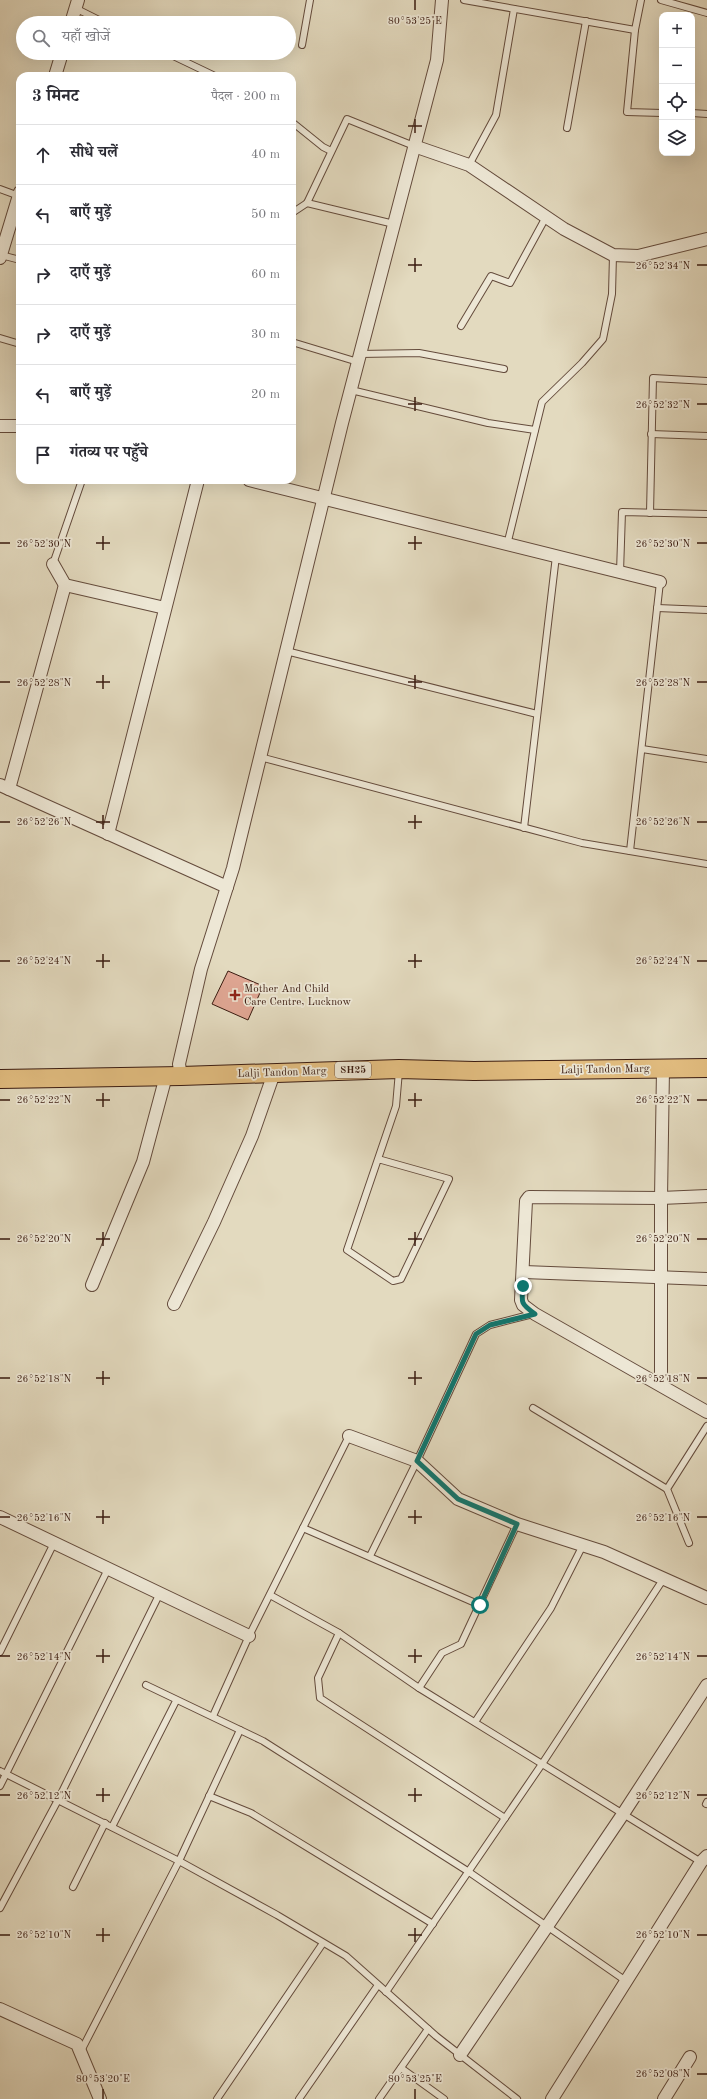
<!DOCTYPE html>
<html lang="hi">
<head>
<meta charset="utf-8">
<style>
	body { margin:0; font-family:"Old Standard TT","Noto Serif Devanagari",serif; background:#f7f7f7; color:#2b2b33 }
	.controls { position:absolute; right:12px; top:12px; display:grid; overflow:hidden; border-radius:8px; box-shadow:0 4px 16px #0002 }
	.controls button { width:36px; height:36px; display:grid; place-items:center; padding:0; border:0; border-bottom:1px solid #e1e1e2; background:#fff; color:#2b2b33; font:20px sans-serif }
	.stop { position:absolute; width:12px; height:12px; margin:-9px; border:3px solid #0f766e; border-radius:50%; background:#fff }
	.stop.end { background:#0f766e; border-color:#fff; box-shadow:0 1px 4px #0008 }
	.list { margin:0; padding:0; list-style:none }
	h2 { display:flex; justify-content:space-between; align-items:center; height:52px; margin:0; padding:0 16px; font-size:17px }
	h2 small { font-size:13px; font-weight:400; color:#7c7c81 }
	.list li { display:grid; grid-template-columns:26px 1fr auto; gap:12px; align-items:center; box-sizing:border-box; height:60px; padding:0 16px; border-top:1px solid #e1e1e2 }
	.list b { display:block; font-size:15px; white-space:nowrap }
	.list em { font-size:13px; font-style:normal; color:#7c7c81 }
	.icon { flex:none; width:22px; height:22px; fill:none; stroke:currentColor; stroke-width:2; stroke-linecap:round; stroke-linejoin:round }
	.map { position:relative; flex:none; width:707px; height:2099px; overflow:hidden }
	.search { position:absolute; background:#fff; box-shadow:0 4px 16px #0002; left:16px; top:16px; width:280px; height:44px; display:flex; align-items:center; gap:10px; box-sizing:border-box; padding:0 14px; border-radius:22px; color:#7c7c81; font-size:15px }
	.panel { position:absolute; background:#fff; box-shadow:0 4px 16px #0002; left:16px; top:72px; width:280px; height:412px; border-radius:12px }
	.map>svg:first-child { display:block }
</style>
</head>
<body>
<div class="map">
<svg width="707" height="2099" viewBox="0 0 707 2099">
	<rect width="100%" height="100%" fill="#e3dabf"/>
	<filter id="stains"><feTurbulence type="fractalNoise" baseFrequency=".005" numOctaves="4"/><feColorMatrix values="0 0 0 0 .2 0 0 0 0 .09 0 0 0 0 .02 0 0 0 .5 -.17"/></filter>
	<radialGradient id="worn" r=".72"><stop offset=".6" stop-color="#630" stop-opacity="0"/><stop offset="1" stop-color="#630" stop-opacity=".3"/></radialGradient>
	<path fill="#dfa693" stroke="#3a1b10" d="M228 971 263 986 248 1020 212 1004Z"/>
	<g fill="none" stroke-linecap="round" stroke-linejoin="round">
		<defs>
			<g id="service">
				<path d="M464 0 635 30 641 0"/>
				<path d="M661 0 707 13"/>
				<path d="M75 8 105 23"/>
				<path d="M635 30 627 112 662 113"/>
				<path d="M302 45 310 0"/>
				<path d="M167 53 215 76"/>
				<path d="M692 113 707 114"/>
				<path d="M292 122 323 147 331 151"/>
				<path d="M567 128 586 21"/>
				<path d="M469 165 496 115 514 9"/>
				<path d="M0 189 19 196"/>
				<path d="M307 203 394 224"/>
				<path d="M292 213 307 203 347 119 414 146"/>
				<path d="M1 255 20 260"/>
				<path d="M461 326 491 276 510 283 546 217"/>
				<path d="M0 338 20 344"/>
				<path d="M292 342 358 362"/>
				<path d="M360 354 419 353 504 369"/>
				<path d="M351 390 488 423 535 430"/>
				<path d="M651 434 707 436"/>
				<path d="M650 513 653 378 707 381"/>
				<path d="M507 545 542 402 582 363 603 339 612 294 613 255"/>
				<path d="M53 564 82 480"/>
				<path d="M620 572 622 512 707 514"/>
				<path d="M657 608 707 610"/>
				<path d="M286 651 537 714"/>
				<path d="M642 749 707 759"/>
				<path d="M260 757 582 843 707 864"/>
				<path d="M524 828 556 556"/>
				<path d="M630 851 660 582"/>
				<path d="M378 1159 449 1179 401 1279 393 1281 347 1250 396 1106 399 1071"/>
				<path d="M533 1408 667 1489"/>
				<path d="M303 1528 480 1605"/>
				<path d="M689 1543 667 1489 707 1426"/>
				<path d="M370 1556 417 1461 476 1334 490 1325 533 1314"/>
				<path d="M270 1595 339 1633 419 1688 701 1862"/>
				<path d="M339 1633 318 1678 320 1698 505 1818"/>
				<path d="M0 1652 54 1543"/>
				<path d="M146 1685 263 1741 469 1872 626 1981"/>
				<path d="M419 1688 442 1653 461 1644 517 1524"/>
				<path d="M213 1716 249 1636 349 1436"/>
				<path d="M475 1722 551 1608 583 1545"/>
				<path d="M0 1771 179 1861 277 1915 346 1956 436 2036 517 2099"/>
				<path d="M0 1786 108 1569"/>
				<path d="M209 1796 251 1813 433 1924"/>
				<path d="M706 1804 707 1802"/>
				<path d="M112 1827 176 1701"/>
				<path d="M73 1887 105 1823"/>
				<path d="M0 1908 58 1800 160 1593"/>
				<path d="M386 1992 542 1764 664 1578"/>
				<path d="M81 2051 179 1861 240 1730"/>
				<path d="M401 2068 444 2099"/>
				<path d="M217 2099 323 1943"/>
				<path d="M299 2099 378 1985"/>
				<path d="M379 2099 428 2029"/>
			</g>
			<g id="minor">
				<path d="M71 23 78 0"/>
				<path d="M55 76 62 53"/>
				<path d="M414 146 469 165 564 229 613 255 638 256 707 239"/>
				<path d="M0 258 20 192"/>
				<path d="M0 426H20"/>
				<path d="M249 480 660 582"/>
				<path d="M53 564 65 585 165 608"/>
				<path d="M0 785 227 887"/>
				<path d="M9 789 65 585"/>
				<path d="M108 834 198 480"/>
				<path d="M181 1076 179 1064 201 969 233 868 342 423 437 60 442 0"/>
				<path d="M707 1196 661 1198 529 1197 526 1201 521 1300 523 1305 535 1314 707 1412"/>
				<path d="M524 1272 707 1279"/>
				<path d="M92 1285 143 1162 166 1076"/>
				<path d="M174 1304 214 1222 252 1136 274 1073"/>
				<path d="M661 1385V1198L663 1069"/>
				<path d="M349 1436 417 1461 458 1499 517 1524 604 1552 707 1598"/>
				<path d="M0 1517 249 1636"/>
				<path d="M0 2009 77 2044 100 2099"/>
				<path d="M460 2055 623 1814 707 1685"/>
				<path d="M552 2099 701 1862 707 1856"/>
				<path d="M664 2099 690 2057"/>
			</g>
			<path id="primary" d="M0 1079 181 1076 399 1069 474 1071 707 1068"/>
		</defs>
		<use href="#service" stroke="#644b3c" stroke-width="8"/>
		<use href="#minor" stroke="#644b3c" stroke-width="14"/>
		<use href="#primary" stroke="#3a1b10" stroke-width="20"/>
		<use href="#service" stroke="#ede7d5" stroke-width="6"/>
		<use href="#minor" stroke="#ede7d5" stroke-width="12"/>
		<use href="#primary" stroke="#e2bd80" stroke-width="18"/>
	</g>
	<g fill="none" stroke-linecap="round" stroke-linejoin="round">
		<path stroke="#0f766e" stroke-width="5" d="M480 1605 517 1524 458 1499 417 1461 476 1334 490 1325 535 1314C521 1304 521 1303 523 1286"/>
	</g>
	<path fill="none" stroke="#3a1b10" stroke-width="1.5" d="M415 0V10M415 119V133M408 126H422M415 258V272M408 265H422M697 265H707M415 397V411M408 404H422M697 404H707M103 536V550M415 536V550M0 543H10M96 543H110M408 543H422M697 543H707M103 675V689M415 675V689M0 682H10M96 682H110M408 682H422M697 682H707M103 815V829M415 815V829M0 822H10M96 822H110M408 822H422M697 822H707M103 954V968M415 954V968M0 961H10M96 961H110M408 961H422M697 961H707M103 1093V1107M415 1093V1107M0 1100H10M96 1100H110M408 1100H422M697 1100H707M103 1232V1246M415 1232V1246M0 1239H10M96 1239H110M408 1239H422M697 1239H707M103 1371V1385M415 1371V1385M0 1378H10M96 1378H110M408 1378H422M697 1378H707M103 1510V1524M415 1510V1524M0 1517H10M96 1517H110M408 1517H422M697 1517H707M103 1649V1663M415 1649V1663M0 1656H10M96 1656H110M408 1656H422M697 1656H707M103 1788V1802M415 1788V1802M0 1795H10M96 1795H110M408 1795H422M697 1795H707M103 1928V1942M415 1928V1942M0 1935H10M96 1935H110M408 1935H422M697 1935H707M697 2074H707M103 2089V2099M415 2089V2099"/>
	<path fill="#8f2418" stroke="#ede7d5" stroke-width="1.5" d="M233 989h4v4h4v4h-4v4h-4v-4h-4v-4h4z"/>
	<g text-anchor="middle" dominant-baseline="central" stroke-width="3.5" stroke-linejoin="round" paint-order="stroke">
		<rect fill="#ede7d5" stroke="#70584b" stroke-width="1" x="335" y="1062" width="36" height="16" rx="3"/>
		<g font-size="10" font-weight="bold" fill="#3a1b10">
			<text x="353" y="1070">SH25</text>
		</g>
		<g font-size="11" fill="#3a1b10" stroke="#ede7d5" text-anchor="start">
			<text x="244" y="989">Mother And Child<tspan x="244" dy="13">Care Centre, Lucknow</tspan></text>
		</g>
		<g font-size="11" fill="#3a1b10" stroke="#ede7d5">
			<text transform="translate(605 1070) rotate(-1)">Lalji Tandon Marg</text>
			<text transform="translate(282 1073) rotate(-2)">Lalji Tandon Marg</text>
		</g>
	</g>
	<g font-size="10" text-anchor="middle" fill="#3a1b10" stroke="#ede7d5" stroke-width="3.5" stroke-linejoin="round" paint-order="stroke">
		<text x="415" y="24">80°53'25"E</text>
		<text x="663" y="269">26°52'34"N</text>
		<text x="663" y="408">26°52'32"N</text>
		<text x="44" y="547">26°52'30"N</text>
		<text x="663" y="547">26°52'30"N</text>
		<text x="44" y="686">26°52'28"N</text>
		<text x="663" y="686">26°52'28"N</text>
		<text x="44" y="825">26°52'26"N</text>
		<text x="663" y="825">26°52'26"N</text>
		<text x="44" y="964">26°52'24"N</text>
		<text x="663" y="964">26°52'24"N</text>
		<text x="44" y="1103">26°52'22"N</text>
		<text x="663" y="1103">26°52'22"N</text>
		<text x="44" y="1242">26°52'20"N</text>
		<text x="663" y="1242">26°52'20"N</text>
		<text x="44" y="1382">26°52'18"N</text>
		<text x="663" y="1382">26°52'18"N</text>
		<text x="44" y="1521">26°52'16"N</text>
		<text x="663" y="1521">26°52'16"N</text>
		<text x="44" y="1660">26°52'14"N</text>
		<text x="663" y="1660">26°52'14"N</text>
		<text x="44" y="1799">26°52'12"N</text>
		<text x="663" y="1799">26°52'12"N</text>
		<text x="44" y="1938">26°52'10"N</text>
		<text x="663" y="1938">26°52'10"N</text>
		<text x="663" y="2077">26°52'08"N</text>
		<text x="103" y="2082">80°53'20"E</text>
		<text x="415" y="2082">80°53'25"E</text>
	</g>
	<rect width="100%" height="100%" filter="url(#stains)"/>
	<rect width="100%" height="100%" fill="url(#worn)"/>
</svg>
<div class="controls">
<button>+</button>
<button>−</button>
<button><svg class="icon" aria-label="locate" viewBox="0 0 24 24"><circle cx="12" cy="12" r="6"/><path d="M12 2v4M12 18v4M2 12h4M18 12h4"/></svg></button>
<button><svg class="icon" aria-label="layers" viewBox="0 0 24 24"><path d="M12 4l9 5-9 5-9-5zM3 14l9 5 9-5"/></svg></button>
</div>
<div class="stop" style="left:480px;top:1605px"></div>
<div class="stop end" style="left:523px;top:1286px"></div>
<div class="search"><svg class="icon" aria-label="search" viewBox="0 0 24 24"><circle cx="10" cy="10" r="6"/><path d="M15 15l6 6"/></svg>यहाँ खोजें</div>
<section class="panel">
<h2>3 मिनट<small>पैदल · 200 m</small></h2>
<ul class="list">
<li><svg class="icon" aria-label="ahead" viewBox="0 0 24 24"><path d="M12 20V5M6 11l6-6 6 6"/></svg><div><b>सीधे चलें</b></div><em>40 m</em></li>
<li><svg class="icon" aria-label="left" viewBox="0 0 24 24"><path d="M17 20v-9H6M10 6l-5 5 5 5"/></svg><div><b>बाएँ मुड़ें</b></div><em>50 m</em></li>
<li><svg class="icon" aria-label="right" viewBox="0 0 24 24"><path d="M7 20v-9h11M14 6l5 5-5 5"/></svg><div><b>दाएँ मुड़ें</b></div><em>60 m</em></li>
<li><svg class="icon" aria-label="right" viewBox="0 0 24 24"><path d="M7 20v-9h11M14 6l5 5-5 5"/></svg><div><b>दाएँ मुड़ें</b></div><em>30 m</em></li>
<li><svg class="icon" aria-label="left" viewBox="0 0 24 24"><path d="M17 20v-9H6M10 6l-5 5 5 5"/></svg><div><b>बाएँ मुड़ें</b></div><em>20 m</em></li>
<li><svg class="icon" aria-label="arrive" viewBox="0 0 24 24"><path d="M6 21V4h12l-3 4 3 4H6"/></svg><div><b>गंतव्य पर पहुँचे</b></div></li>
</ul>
</section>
</div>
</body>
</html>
